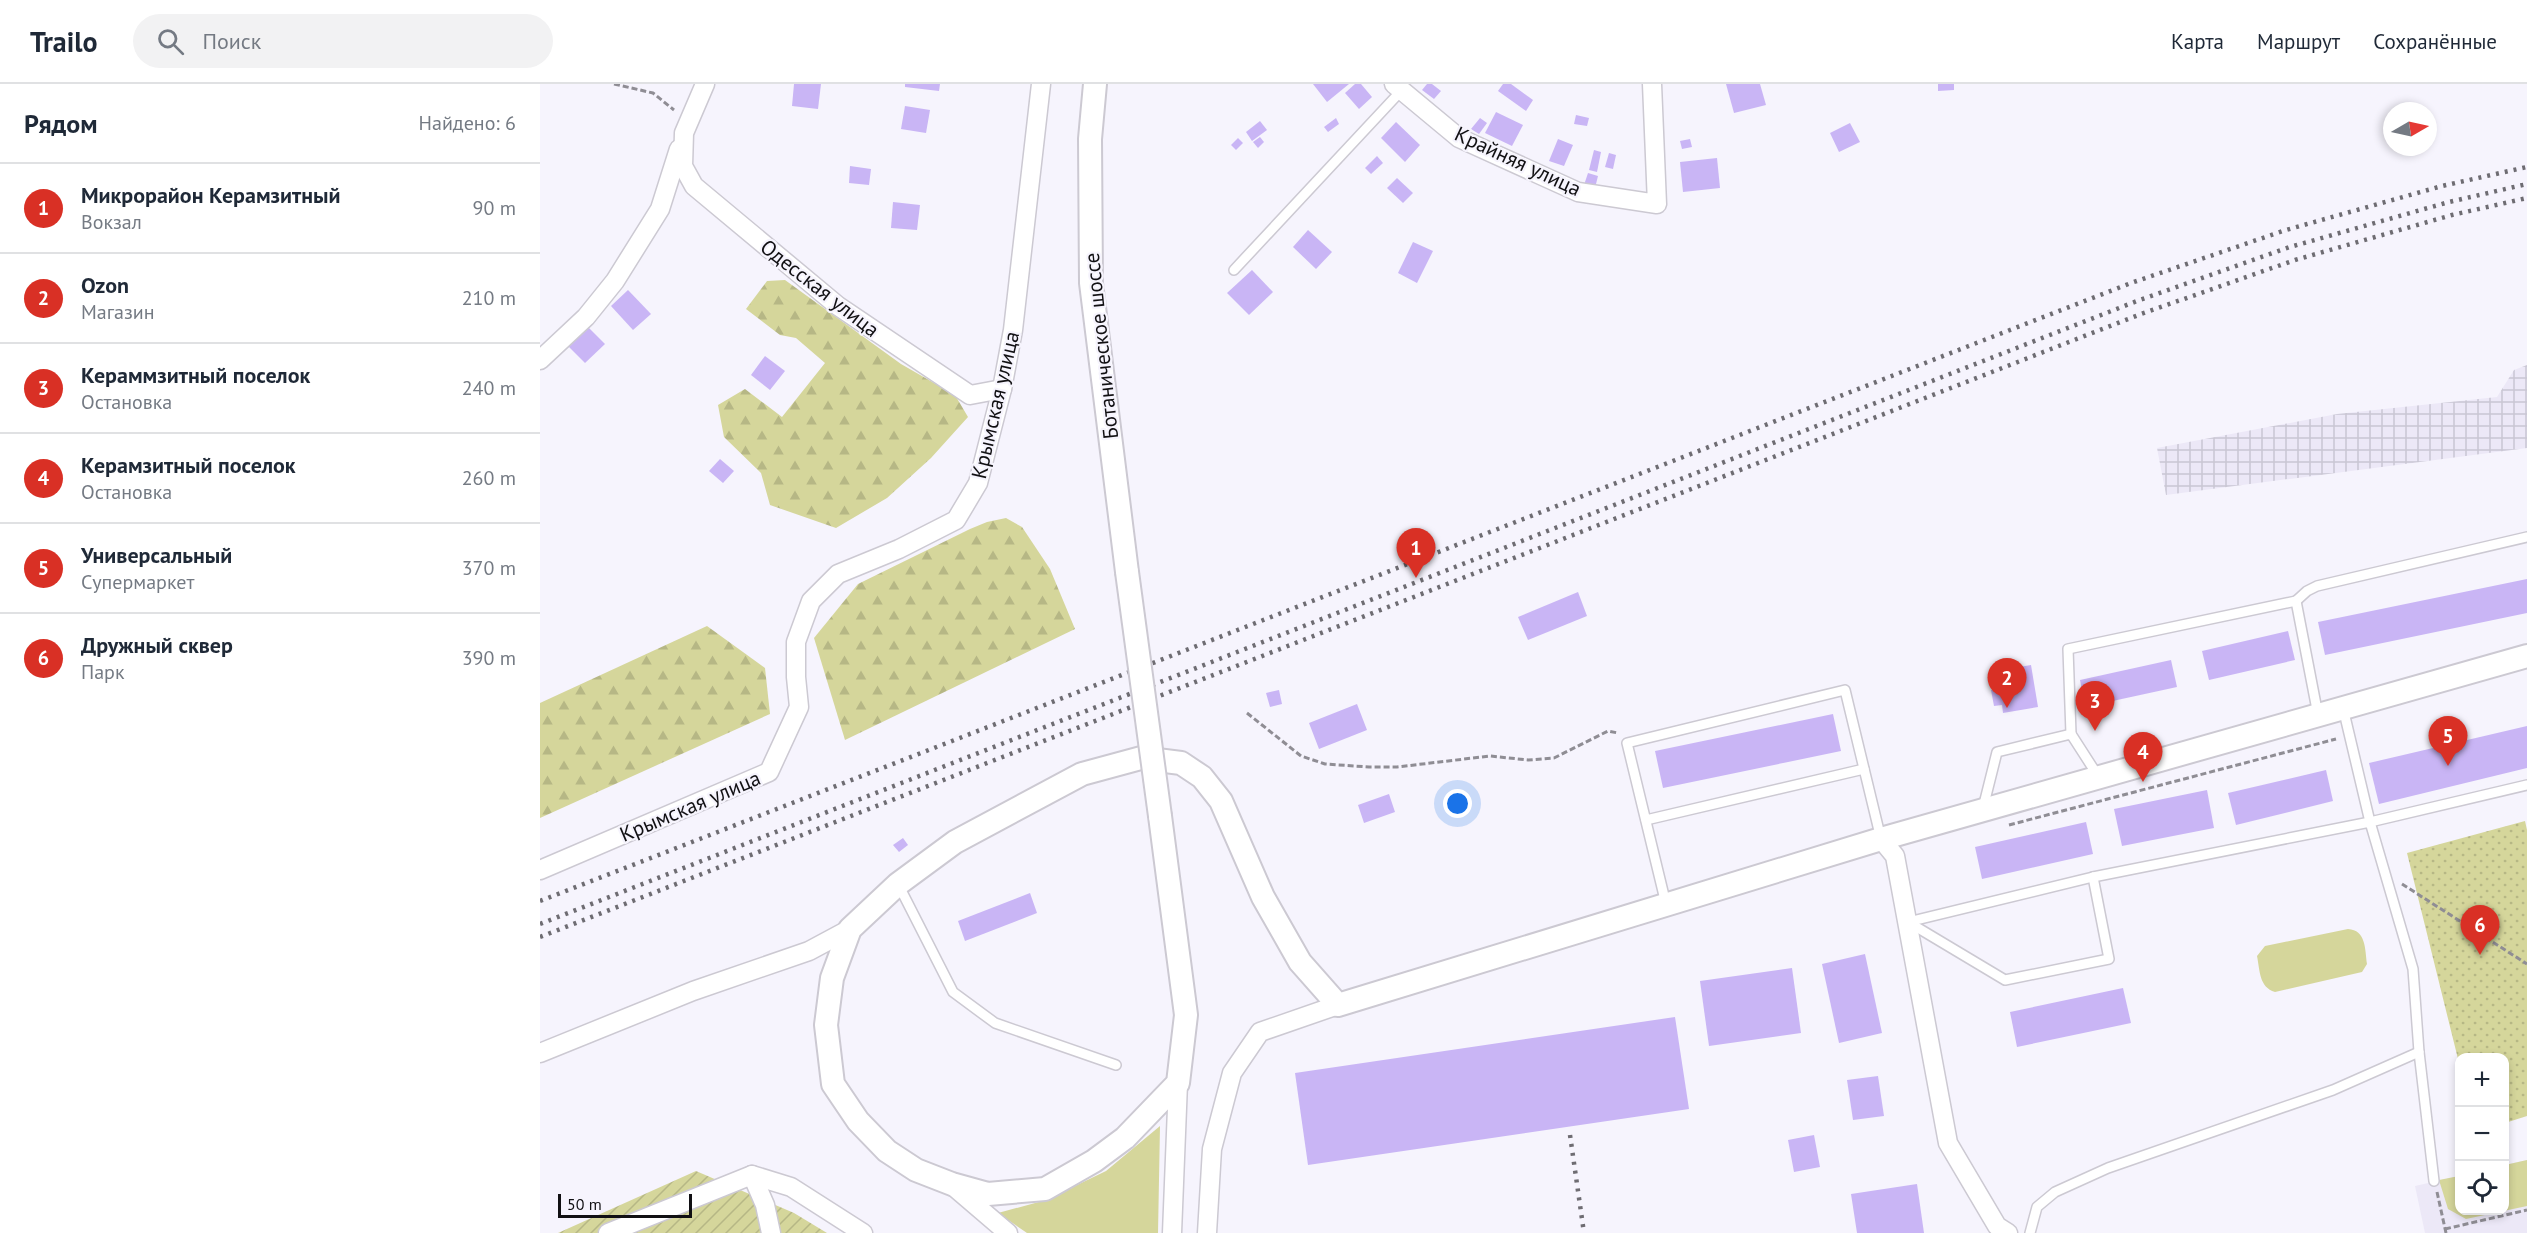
<!DOCTYPE html>
<html lang="ru">
<head>
<meta charset="utf-8">
<style>
	body { margin:0; font-family:"PT Sans",sans-serif; background:#f2f2f3; color:#1f2937 }
	.controls { position:absolute; right:18px; bottom:18px; display:grid; overflow:hidden; border-radius:12px; box-shadow:0 3px 9px #0003 }
	.controls button { width:54px; height:54px; display:grid; place-items:center; padding:0; border:0; border-bottom:2px solid #e0e1e3; background:#fff; color:#1f2937; font:30px sans-serif }
	.compass { position:absolute; left:1843px; top:18px; width:54px; height:54px; border-radius:50%; background:#fff; box-shadow:0 3px 9px #0003; rotate:81deg }
	.scale { position:absolute; left:18px; bottom:15px; width:134px; box-sizing:border-box; padding-left:6px; border:3px solid #111013; border-top:0; font-size:16px; line-height:21px; white-space:nowrap; color:#111013; -webkit-text-stroke:4px #f6f4fd; paint-order:stroke }
	.you { position:absolute; left:918px; top:720px; width:21px; height:21px; margin:-15px; border:4px solid #fff; border-radius:50%; background:#1a73e8; box-shadow:0 0 0 9px #1a73e833 }
	.badge { display:grid; place-items:center; width:39px; height:39px; border-radius:50%; background:#d93025; color:#fff; font-size:20px; font-weight:700 }
	.pin { position:absolute; translate:-50% -50px; filter:drop-shadow(0 2px 3px #0008) }
	.pin::after { content:''; position:absolute; top:32px; width:21px; height:18px; background:inherit; clip-path:polygon(0 0,100% 0,50% 100%) }
	.list { margin:0; padding:0; list-style:none }
	h2 { display:flex; justify-content:space-between; align-items:center; height:78px; margin:0; padding:0 24px; font-size:26px }
	h2 small { font-size:20px; font-weight:400; color:#747a83 }
	.list li { display:grid; grid-template-columns:39px 1fr auto; gap:18px; align-items:center; box-sizing:border-box; height:90px; padding:0 24px; border-top:2px solid #e0e1e3 }
	.list b { display:block; font-size:22px; white-space:nowrap }
	.list p { margin:0; font-size:20px; white-space:nowrap; color:#747a83 }
	.list em { font-size:20px; font-style:normal; color:#747a83 }
	.icon { flex:none; width:33px; height:33px; fill:none; stroke:currentColor; stroke-width:2; stroke-linecap:round; stroke-linejoin:round }
	.map { position:relative; flex:none; width:1987px; height:1149px; overflow:hidden }
	header { display:flex; align-items:center; gap:36px; box-sizing:border-box; height:84px; padding:0 30px; background:#fff; border-bottom:2px solid #e0e1e3 }
	header strong { font-size:28px }
	nav { display:flex; gap:33px; margin-inline-start:auto; font-size:21px }
	.search { width:420px; height:54px; background:#f2f2f3; display:flex; align-items:center; gap:15px; box-sizing:border-box; padding:0 21px; border-radius:33px; color:#747a83; font-size:22px }
	main { display:flex }
	aside { flex:1; background:#fff }
	.map>svg:first-child { display:block }
</style>
</head>
<body>
<header>
<strong>Trailo</strong>
<div class="search"><svg class="icon" aria-label="search" viewBox="0 0 24 24"><circle cx="10" cy="10" r="6"/><path d="M15 15l6 6"/></svg>Поиск</div>
<nav><a>Карта</a><a>Маршрут</a><a>Сохранённые</a></nav>
</header>
<main>
<aside>
<h2>Рядом<small>Найдено: 6</small></h2>
<ul class="list">
<li><span class="badge">1</span><div><b>Микрорайон Керамзитный</b><p>Вокзал</p></div><em>90 m</em></li>
<li><span class="badge">2</span><div><b>Ozon</b><p>Магазин</p></div><em>210 m</em></li>
<li><span class="badge">3</span><div><b>Кераммзитный поселок</b><p>Остановка</p></div><em>240 m</em></li>
<li><span class="badge">4</span><div><b>Керамзитный поселок</b><p>Остановка</p></div><em>260 m</em></li>
<li><span class="badge">5</span><div><b>Универсальный</b><p>Супермаркет</p></div><em>370 m</em></li>
<li><span class="badge">6</span><div><b>Дружный сквер</b><p>Парк</p></div><em>390 m</em></li>
</ul>
</aside>
<div class="map">
<svg width="1987" height="1149" viewBox="0 0 1987 1149">
	<defs>
		<pattern id="industrial-grid" width="8" height="8" patternUnits="userSpaceOnUse" patternTransform="scale(1.5)"><rect width="8" height="8" fill="#ece8f7"/><path d="M0 4h8M4 0v8" fill="none" stroke="#c9c6d3"/></pattern>
		<pattern id="forest-firs" width="22" height="20" patternUnits="userSpaceOnUse" patternTransform="scale(1.5)"><rect width="22" height="20" fill="#d5d69b"/><path d="M5 1l3.5 6h-7zM16 11l3.5 6h-7z" fill="#b6b785"/></pattern>
		<pattern id="park-dots" width="8" height="8" patternUnits="userSpaceOnUse" patternTransform="scale(1.5)"><rect width="8" height="8" fill="#d5d69b"/><path d="M2 2h.1M6 6h.1" fill="none" stroke="#b6b785" stroke-width="1.8" stroke-linecap="round"/></pattern>
		<pattern id="garden-furrows" width="10" height="10" patternUnits="userSpaceOnUse" patternTransform="scale(1.5)"><rect width="10" height="10" fill="#d5d69b"/><path d="M-1 1l2-2M0 10L10 0M9 11l2-2" fill="none" stroke="#b6b785"/></pattern>
	</defs>
	<rect width="100%" height="100%" fill="#f6f4fd"/>
	<path fill="#ece8f7" d="M1987 1076V1149H1885L1875 1102 1919 1092 1920 1126H1964L1965 1081Z"/>
	<path fill="url(#industrial-grid)" d="M1987 281V364L1626 411 1617 364 1797 330 1957 313 1974 286Z"/>
	<g fill="#d5d69b">
		<path d="M1808 845C1826 846 1825 865 1827 880L1822 888 1735 908C1719 903 1720 887 1717 872L1725 862Z"/>
		<path d="M620 1042 618 1149H487L458 1129 506 1116 566 1087Z"/>
		<path d="M1987 1076V1122L1926 1135 1908 1125 1899 1096 1919 1092 1920 1126H1964L1965 1081Z"/>
	</g>
	<g fill="url(#forest-firs)">
		<path d="M245 196 361 280 415 311 428 333 391 374 347 414 296 444 230 421 221 389 184 353 178 321 205 305 242 333 285 279 256 254 240 251 206 225 227 197Z"/>
		<path d="M466 434 482 443 510 485 535 545 305 656 274 554 318 500 430 445 447 438Z"/>
		<path d="M167 542 225 584 230 630 0 734V619Z"/>
	</g>
	<path fill="url(#park-dots)" d="M1985 737 1987 746V1032L1965 1039 1964 974H1920L1919 979 1867 769Z"/>
	<path fill="url(#garden-furrows)" d="M156 1087 254 1129 287 1149H18Z"/>
	<g fill="#c9b5f5">
		<path d="M254 0H281L278 25 252 22Z"/>
		<path d="M365 0H400L399 7 365 3Z"/>
		<path d="M773 0H809L787 18Z"/>
		<path d="M815 0H821L832 13 819 25 805 9Z"/>
		<path d="M887 0H892L901 7 894 15 882 6Z"/>
		<path d="M963 0H971L993 16 986 27 958 7Z"/>
		<path d="M1186 0H1220L1226 21 1194 29Z"/>
		<path d="M1398 0H1414V6L1398 7Z"/>
		<path d="M365 22 390 26 386 49 361 45Z"/>
		<path d="M956 28 983 41 972 62 945 49Z"/>
		<path d="M1036 31 1049 34 1047 42 1034 40Z"/>
		<path d="M796 34 799 40 788 48 784 43Z"/>
		<path d="M940 34 947 39 939 50 931 45Z"/>
		<path d="M720 37 727 46 712 57 706 48Z"/>
		<path d="M856 38 880 61 865 78 841 54Z"/>
		<path d="M1310 39 1320 58 1299 68 1290 49Z"/>
		<path d="M720 53 724 58 718 64 713 58Z"/>
		<path d="M698 54 703 59 696 66 691 61Z"/>
		<path d="M1018 55 1033 61 1024 82 1009 77Z"/>
		<path d="M1150 55 1152 63 1142 65 1140 57Z"/>
		<path d="M1054 66 1061 68 1057 88 1049 86Z"/>
		<path d="M1069 69 1076 71 1073 85 1065 83Z"/>
		<path d="M837 72 843 79 831 90 825 84Z"/>
		<path d="M1177 74 1180 104 1143 108 1140 78Z"/>
		<path d="M310 82 331 85 329 101 309 99Z"/>
		<path d="M1048 89 1058 92 1055 104 1044 101Z"/>
		<path d="M857 94 873 109 863 119 847 104Z"/>
		<path d="M353 118 380 121 377 146 351 144Z"/>
		<path d="M768 146 792 168 776 185 753 163Z"/>
		<path d="M873 158 893 167 877 199 858 189Z"/>
		<path d="M712 186 733 208 709 231 687 209Z"/>
		<path d="M88 206 111 230 93 246 71 222Z"/>
		<path d="M48 243 65 260 45 279 28 262Z"/>
		<path d="M225 272 245 287 230 306 211 291Z"/>
		<path d="M180 375 194 387 183 399 169 387Z"/>
		<path d="M1987 495V529L1785 571 1778 538Z"/>
		<path d="M1038 508 1047 532 988 556 978 533Z"/>
		<path d="M1748 547 1755 576 1669 596 1662 567Z"/>
		<path d="M1631 576 1637 603 1545 623 1540 596Z"/>
		<path d="M1491 581 1498 623 1463 629 1462 621 1454 622 1451 606 1460 605 1456 587Z"/>
		<path d="M739 606 742 620 730 623 726 609Z"/>
		<path d="M817 620 827 646 779 665 769 639Z"/>
		<path d="M1293 630 1301 667 1123 704 1115 667Z"/>
		<path d="M1987 642V684L1839 720 1829 679Z"/>
		<path d="M1786 686 1793 717 1696 741 1688 709Z"/>
		<path d="M1667 706 1674 744 1582 762 1574 725Z"/>
		<path d="M849 710 855 728 824 739 818 721Z"/>
		<path d="M1546 738 1553 770 1442 795 1435 763Z"/>
		<path d="M363 754 368 761 359 768 353 761Z"/>
		<path d="M490 809 497 829 425 857 418 837Z"/>
		<path d="M1325 870 1342 949 1299 959 1282 880Z"/>
		<path d="M1252 884 1261 949 1169 962 1160 897Z"/>
		<path d="M1583 904 1591 939 1477 963 1470 928Z"/>
		<path d="M1135 933 1149 1025 768 1081 755 989Z"/>
		<path d="M1338 992 1344 1032 1313 1036 1307 996Z"/>
		<path d="M1274 1051 1280 1083 1254 1088 1248 1056Z"/>
		<path d="M1377 1100 1384 1149H1317L1311 1110Z"/>
	</g>
	<g fill="none" stroke-linecap="round" stroke-linejoin="round">
		<defs>
			<g id="service">
				<path d="M694 186 861 7"/>
				<path d="M1756 517 1767 507 1777 502 1987 453"/>
				<path d="M1803 624 1830 738 1987 701"/>
				<path d="M1531 650 1528 565 1756 517 1778 631"/>
				<path d="M1443 724 1457 668 1531 650 1558 692"/>
				<path d="M1106 736 1324 685"/>
				<path d="M358 800 413 908 455 939 576 981"/>
				<path d="M1126 820 1087 659 1305 606 1341 755"/>
				<path d="M1368 838 1553 793 1830 738 1873 885 1879 968 1894 1097"/>
				<path d="M1368 838 1465 896 1569 875 1553 793"/>
				<path d="M1490 1149 1497 1123 1515 1108 1568 1084 1793 1006 1879 968"/>
			</g>
			<g id="minor">
				<path d="M165 0 144 49 143 82 154 102 298 222 430 311 462 305"/>
				<path d="M854 0 919 54 1038 108 1117 120 1112 0"/>
				<path d="M0 276 46 233 75 197 120 125 139 65"/>
				<path d="M1341 755 1355 772 1408 1059 1457 1142 1468 1149"/>
				<path d="M0 786 229 688 259 623 256 593V558L271 517 298 490 359 465 416 436 438 399 462 305 473 246 501 0"/>
				<path d="M0 969 153 907 269 867 310 845"/>
				<path d="M212 1091 225 1121 231 1149"/>
				<path d="M413 1102 468 1149"/>
				<path d="M68 1149 212 1091 251 1103 323 1149"/>
				<path d="M632 1149 638 999"/>
				<path d="M667 1149 672 1065 692 989 720 948 798 921"/>
			</g>
			<g id="tertiary">
				<path d="M555 0 550 55 551 199 587 488"/>
				<path d="M620 732 646 931 638 999 585 1054 554 1077 505 1105 448 1110 412 1100 376 1086 347 1067 318 1037 293 1000 286 941 292 894 310 845 358 800 415 758 542 690 601 674 641 679 662 693 681 717 723 813 760 878 798 921 1341 755 1987 572"/>
			</g>
		</defs>
		<use href="#service" stroke="#ccc9d2" stroke-width="12"/>
		<use href="#minor" stroke="#ccc9d2" stroke-width="21"/>
		<use href="#tertiary" stroke="#ccc9d2" stroke-width="26"/>
		<g stroke="#8f8d94" stroke-width="3" stroke-dasharray="6 3" stroke-linecap="butt">
			<path d="M74 0 113 9 134 26"/>
			<path d="M707 629 761 672 785 680 829 683H857L950 672 988 676 1014 674 1068 647 1078 649"/>
			<path d="M1469 741 1796 655"/>
			<path d="M1862 800 1987 880"/>
			<path d="M1897 1108 1906 1149"/>
			<path d="M1905 1145 1987 1126"/>
		</g>
		<use href="#service" stroke="#fff" stroke-width="9"/>
		<use href="#minor" stroke="#fff" stroke-width="18"/>
		<use href="#tertiary" stroke="#fff" stroke-width="22"/>
		<g stroke="#6e6c72" stroke-width="4.5" stroke-dasharray="3 6" stroke-linecap="butt">
			<path d="M0 817 1591 199 1746 146 1902 102 1987 83"/>
			<path d="M0 840 1597 217 1750 163 1909 118 1987 100"/>
			<path d="M0 853 1601 230 1755 176 1912 131 1987 114"/>
			<path d="M1030 1051 1044 1149"/>
		</g>
		<defs>
			<path id="tertiary-bridge" d="M587 488 620 732"/>
		</defs>
		<use href="#tertiary-bridge" stroke="#ccc9d2" stroke-width="26" stroke-linecap="butt"/>
		<use href="#tertiary-bridge" stroke="#fff" stroke-width="22"/>
	</g>
	<g text-anchor="middle" dominant-baseline="central" stroke-width="4.5" stroke-linejoin="round" paint-order="stroke">
		<g font-size="21" fill="#111013" stroke="#f6f4fd">
			<text transform="translate(978 77) rotate(25)">Крайняя улица</text>
			<text transform="translate(280 204) rotate(38)">Одесская улица</text>
			<text transform="translate(561 262) rotate(-96)">Ботаническое шоссе</text>
			<text transform="translate(455 321) rotate(-77)">Крымская улица</text>
			<text transform="translate(150 722) rotate(-23)">Крымская улица</text>
		</g>
	</g>
</svg>
<div class="controls">
<button>+</button>
<button>−</button>
<button><svg class="icon" aria-label="locate" viewBox="0 0 24 24"><circle cx="12" cy="12" r="6"/><path d="M12 2v4M12 18v4M2 12h4M18 12h4"/></svg></button>
</div>
<svg class="compass" viewBox="-18 -18 36 36"><path d="M0-13l5 13h-10z" fill="#e53935"/><path d="M0 13l5-13h-10z" fill="#747a83"/></svg>
<div class="scale">50 m</div>
<div class="you"></div>
<div class="pin badge" style="left:876px;top:494px">1</div>
<div class="pin badge" style="left:1467px;top:624px">2</div>
<div class="pin badge" style="left:1555px;top:647px">3</div>
<div class="pin badge" style="left:1603px;top:698px">4</div>
<div class="pin badge" style="left:1908px;top:682px">5</div>
<div class="pin badge" style="left:1940px;top:871px">6</div>
</div>
</main>
</body>
</html>
